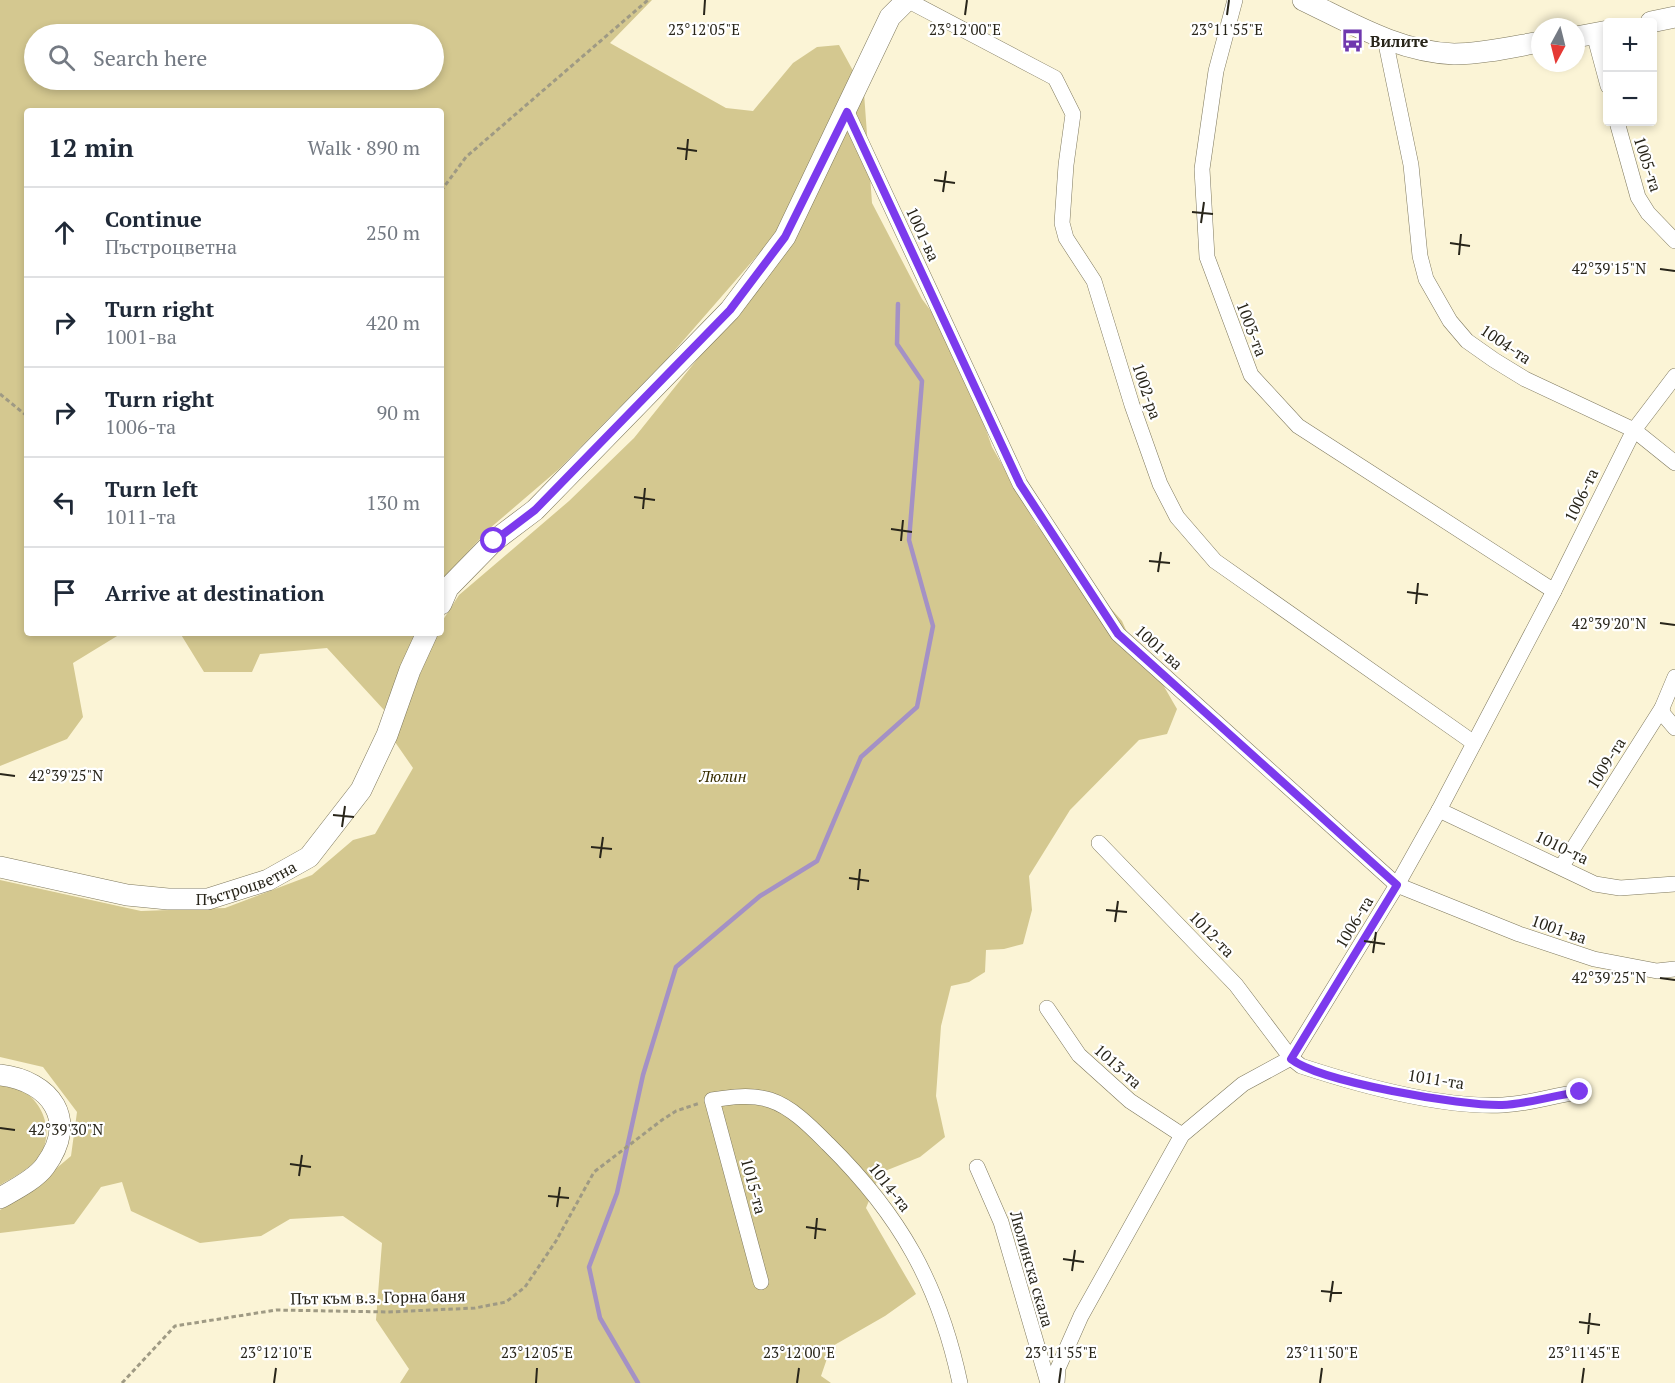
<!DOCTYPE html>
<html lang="en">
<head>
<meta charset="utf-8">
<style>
	body { margin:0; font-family:"PT Serif",serif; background:#f2f2f3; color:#1f2937 }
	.controls { position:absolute; right:18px; top:18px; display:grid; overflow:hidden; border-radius:6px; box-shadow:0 3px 9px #0003 }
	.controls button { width:54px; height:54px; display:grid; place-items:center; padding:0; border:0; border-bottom:2px solid #e0e1e3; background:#fff; color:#1f2937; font:30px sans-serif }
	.compass { position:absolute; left:1531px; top:18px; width:54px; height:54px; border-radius:50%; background:#fff; box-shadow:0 3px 9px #0003; rotate:187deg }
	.stop { position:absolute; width:18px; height:18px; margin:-14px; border:4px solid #7c3aed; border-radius:50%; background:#fff }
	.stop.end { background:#7c3aed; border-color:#fff; box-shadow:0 2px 6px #0008 }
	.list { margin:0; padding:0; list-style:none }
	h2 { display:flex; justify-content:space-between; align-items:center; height:78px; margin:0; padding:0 24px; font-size:26px }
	h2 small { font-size:20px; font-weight:400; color:#747a83 }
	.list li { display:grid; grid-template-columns:39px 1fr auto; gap:18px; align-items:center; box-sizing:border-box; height:90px; padding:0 24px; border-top:2px solid #e0e1e3 }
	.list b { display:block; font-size:22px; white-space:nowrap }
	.list p { margin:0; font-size:20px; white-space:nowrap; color:#747a83 }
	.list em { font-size:20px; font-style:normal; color:#747a83 }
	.icon { flex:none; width:33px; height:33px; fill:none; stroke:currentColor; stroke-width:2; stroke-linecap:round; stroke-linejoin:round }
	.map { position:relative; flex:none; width:1675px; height:1383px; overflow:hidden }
	.search { position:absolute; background:#fff; box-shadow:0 3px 9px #0003; left:24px; top:24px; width:420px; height:66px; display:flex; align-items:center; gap:15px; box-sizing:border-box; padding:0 21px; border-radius:33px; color:#747a83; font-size:22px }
	.panel { position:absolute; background:#fff; box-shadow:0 3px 9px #0003; left:24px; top:108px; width:420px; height:528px; border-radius:6px }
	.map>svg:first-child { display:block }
</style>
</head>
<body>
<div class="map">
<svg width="1675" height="1383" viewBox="0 0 1675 1383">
	<rect width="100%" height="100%" fill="#fbf4d6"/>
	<g fill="#d4c890" fill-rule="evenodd">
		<path d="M0 0H652L610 43 726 108 753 111 793 63 817 47 839 45 857 78 776 234 668 358 559 469 489 529 441 581V111H27V633H122L73 663 83 717 67 739 0 766ZM34 34H434V80H34Z"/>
		<path d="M864 93 872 203 922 299 957 346 992 447 1036 524 1122 621 1141 664 1162 683 1177 709 1167 734 1139 740 1070 810 1029 876 1032 910 1023 944 1004 949 986 950 985 972 969 982 951 986 941 1026 936 1096 945 1137 920 1157 880 1173 866 1208 916 1294 885 1316 831 1347 821 1376 831 1383H400L409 1369 376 1320 382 1243 343 1216 290 1219 261 1236 200 1243 131 1211 122 1182 101 1187 74 1224 0 1233V1210L27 1193 71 1156 77 1112 43 1067 0 1057V880L141 911 225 908 312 875 353 840 375 834 413 768 395 742 435 633H441V623L459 595 569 501 634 438 780 256Z"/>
		<path d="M180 633H416L384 710 327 648 260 654 252 672H204Z"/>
		<path d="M0 1084C32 1084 56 1120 43 1150 36 1166 14 1177 0 1185Z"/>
	</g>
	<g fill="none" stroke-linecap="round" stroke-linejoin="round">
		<path stroke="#a491c5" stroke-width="4.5" d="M638 1383 600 1318 589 1267 617 1193 643 1075 676 967 760 896 817 861 861 757 917 707 933 626 909 540 922 381 897 344 898 304"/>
		<defs>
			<g id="street">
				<path d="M907 0 1055 78 1073 114 1066 165 1062 223 1066 238 1094 281 1132 405 1160 484 1177 517 1215 561 1474 743"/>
				<path d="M1235 0 1216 71 1202 169 1207 257 1251 375 1298 426 1554 591"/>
				<path d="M1594 34 1608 86"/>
				<path d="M1385 39 1411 165 1420 256 1426 279 1450 321 1467 341 1494 360 1525 379 1634 430 1675 463"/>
				<path d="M847 112 1020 484 1118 634 1397 885 1519 934 1594 959 1657 971 1675 969"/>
				<path d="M1617 122 1638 197 1648 213 1675 241"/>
				<path d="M1662 708 1663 714 1675 728"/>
				<path d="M1439 810 1595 884 1620 888 1675 884"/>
				<path d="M1099 843 1236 985 1291 1058 1301 1066C1359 1085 1442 1108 1503 1105 1529 1104 1554 1095 1580 1092"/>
				<path d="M1562 866 1662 708 1675 677"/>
				<path d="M1047 1008 1079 1055 1130 1101 1182 1135"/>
				<path d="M977 1167 1001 1222 1048 1383"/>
				<path d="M761 1282 712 1100C731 1097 751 1094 770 1100 792 1107 812 1128 828 1144 900 1215 939 1284 960 1383"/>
				<path d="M1057 1383 1058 1368 1081 1316 1182 1135 1243 1084 1291 1058 1397 885 1439 810 1554 591 1634 430 1675 376"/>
			</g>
			<g id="secondary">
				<path d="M1303 0C1351 23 1399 52 1454 54 1482 54 1512 47 1540 42"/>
				<path d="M1651 22 1675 17"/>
				<path d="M1576 37 1608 31"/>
				<path d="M441 604 448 588 494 541 535 510 730 310 785 237 890 17 907 0"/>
				<path id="s1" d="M0 867 127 895 168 899H208L268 880 309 857 361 790 387 735 410 670 427 633"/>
				<path d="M0 1075C51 1081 79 1120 45 1166 36 1179 14 1190 0 1198"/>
			</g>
		</defs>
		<use href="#street" stroke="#7e785d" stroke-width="16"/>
		<use href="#secondary" stroke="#7e785d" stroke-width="22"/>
		<g stroke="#9f9a84" stroke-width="3" stroke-dasharray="4.5 3" stroke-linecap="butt">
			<path d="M441 191 466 157 648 0"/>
			<path d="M0 394 27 416"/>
			<path d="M122 1383 175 1326 276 1310 388 1312 475 1308 506 1302 525 1287 556 1241 594 1172 662 1120 676 1111 700 1103"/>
		</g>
		<use href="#street" stroke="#fff" stroke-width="15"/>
		<use href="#secondary" stroke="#fff" stroke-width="21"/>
	</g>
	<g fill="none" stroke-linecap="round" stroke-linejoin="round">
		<path stroke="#7c3aed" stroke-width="8" d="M494 541 535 510 730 310 785 237 847 112 1020 484 1118 634 1397 885 1291 1059C1320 1082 1462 1106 1502 1105 1528 1104 1554 1095 1580 1092"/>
	</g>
	<path fill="none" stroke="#28251a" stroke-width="2" d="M704 15 705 0M965 15 967 0M1227 15 1229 0M677 148 697 151M686 160 688 139M934 180 955 183M943 192 946 171M1192 212 1213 214M1201 223 1204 202M1450 243 1470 246M1459 255 1461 234M1660 269 1675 271M634 497 655 500M643 509 645 488M891 529 912 532M901 541 903 520M1149 561 1170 563M1158 572 1161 552M1407 592 1428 595M1416 604 1418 583M1660 623 1675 625M0 774 15 776M333 815 354 817M342 827 345 806M591 847 612 849M600 858 603 837M849 878 869 881M858 890 860 869M1106 910 1127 912M1115 922 1118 901M1364 941 1385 944M1373 953 1376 932M1660 978 1675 980M0 1128 15 1130M290 1164 311 1167M299 1176 302 1155M548 1196 569 1198M557 1207 560 1187M806 1227 826 1230M815 1239 817 1218M1063 1259 1084 1262M1072 1271 1075 1250M1321 1291 1342 1293M1330 1302 1333 1281M1579 1322 1600 1325M1588 1334 1590 1313M274 1383 276 1368M536 1383 537 1368M797 1383 799 1368M1059 1383 1061 1368M1320 1383 1322 1368M1582 1383 1584 1368"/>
	<defs>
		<symbol id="bus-bare" viewBox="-9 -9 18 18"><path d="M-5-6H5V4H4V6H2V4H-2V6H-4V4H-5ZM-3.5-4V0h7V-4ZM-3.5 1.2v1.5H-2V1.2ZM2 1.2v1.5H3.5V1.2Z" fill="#6f38ae" stroke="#fff" stroke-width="2.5" paint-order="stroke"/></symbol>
	</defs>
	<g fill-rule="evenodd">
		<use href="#bus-bare" x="1336" y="24" width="33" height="33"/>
	</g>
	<g text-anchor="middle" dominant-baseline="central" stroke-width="4.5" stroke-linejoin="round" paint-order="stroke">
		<g font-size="16" font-weight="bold" fill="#28251a" stroke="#fff" text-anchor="start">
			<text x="1370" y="41">Вилите</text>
		</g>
		<g font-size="16" fill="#28251a" stroke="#fff">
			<text transform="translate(1648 164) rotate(72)">1005-та</text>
			<text transform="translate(923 234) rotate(65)">1001-ва</text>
			<text transform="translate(1252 329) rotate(69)">1003-та</text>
			<text transform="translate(1506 344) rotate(34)">1004-та</text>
			<text transform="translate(1147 391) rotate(71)">1002-ра</text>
			<text transform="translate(1581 495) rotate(-64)">1006-та</text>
			<text transform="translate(1159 647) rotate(42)">1001-ва</text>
			<text transform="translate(1606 763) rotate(-58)">1009-та</text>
			<text transform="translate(1562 847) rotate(26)">1010-та</text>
			<text stroke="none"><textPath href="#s1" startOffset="252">Пъстроцветна</textPath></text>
			<text transform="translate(1354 922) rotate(-59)">1006-та</text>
			<text transform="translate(1559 929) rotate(19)">1001-ва</text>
			<text transform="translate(1212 934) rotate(46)">1012-та</text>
			<text transform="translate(1118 1066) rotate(42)">1013-та</text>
			<text transform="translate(1436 1079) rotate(9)">1011-та</text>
			<text transform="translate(754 1186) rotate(75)">1015-та</text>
			<text transform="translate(890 1187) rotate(52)">1014-та</text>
			<text transform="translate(1032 1269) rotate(74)">Люлинска скала</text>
			<text transform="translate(378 1297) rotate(-1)">Път към в.з. Горна баня</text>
		</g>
		<g font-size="16" font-style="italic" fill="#382e00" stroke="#fff">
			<text x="723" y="776">Люлин</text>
		</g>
	</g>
	<g font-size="15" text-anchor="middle" fill="#28251a" stroke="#fff" stroke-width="4.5" stroke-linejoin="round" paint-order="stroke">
		<text x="704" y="35">23°12'05"E</text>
		<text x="965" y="35">23°12'00"E</text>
		<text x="1227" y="35">23°11'55"E</text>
		<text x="1609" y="274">42°39'15"N</text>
		<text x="1609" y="629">42°39'20"N</text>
		<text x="66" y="781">42°39'25"N</text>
		<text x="1609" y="983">42°39'25"N</text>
		<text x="66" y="1135">42°39'30"N</text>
		<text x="276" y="1358">23°12'10"E</text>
		<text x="537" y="1358">23°12'05"E</text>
		<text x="799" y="1358">23°12'00"E</text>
		<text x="1061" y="1358">23°11'55"E</text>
		<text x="1322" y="1358">23°11'50"E</text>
		<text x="1584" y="1358">23°11'45"E</text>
	</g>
</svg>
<div class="controls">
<button>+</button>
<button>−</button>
</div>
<svg class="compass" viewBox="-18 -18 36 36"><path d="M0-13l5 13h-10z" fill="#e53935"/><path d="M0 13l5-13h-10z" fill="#747a83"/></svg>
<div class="stop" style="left:494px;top:541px"></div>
<div class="stop end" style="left:1580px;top:1092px"></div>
<div class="search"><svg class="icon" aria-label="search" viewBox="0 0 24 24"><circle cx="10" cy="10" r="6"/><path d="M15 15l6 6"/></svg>Search here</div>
<section class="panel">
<h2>12 min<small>Walk · 890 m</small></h2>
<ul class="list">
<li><svg class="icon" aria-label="ahead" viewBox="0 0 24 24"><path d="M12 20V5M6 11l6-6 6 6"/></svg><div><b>Continue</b><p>Пъстроцветна</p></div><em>250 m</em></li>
<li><svg class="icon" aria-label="right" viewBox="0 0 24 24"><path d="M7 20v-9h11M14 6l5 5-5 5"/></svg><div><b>Turn right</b><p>1001-ва</p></div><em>420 m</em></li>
<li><svg class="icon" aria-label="right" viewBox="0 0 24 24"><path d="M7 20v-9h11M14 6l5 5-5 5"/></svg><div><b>Turn right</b><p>1006-та</p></div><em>90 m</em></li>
<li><svg class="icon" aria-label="left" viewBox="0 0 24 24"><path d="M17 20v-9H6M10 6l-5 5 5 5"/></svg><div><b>Turn left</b><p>1011-та</p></div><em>130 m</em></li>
<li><svg class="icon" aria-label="arrive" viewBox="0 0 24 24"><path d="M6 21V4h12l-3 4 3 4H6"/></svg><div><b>Arrive at destination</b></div></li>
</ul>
</section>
</div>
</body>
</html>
